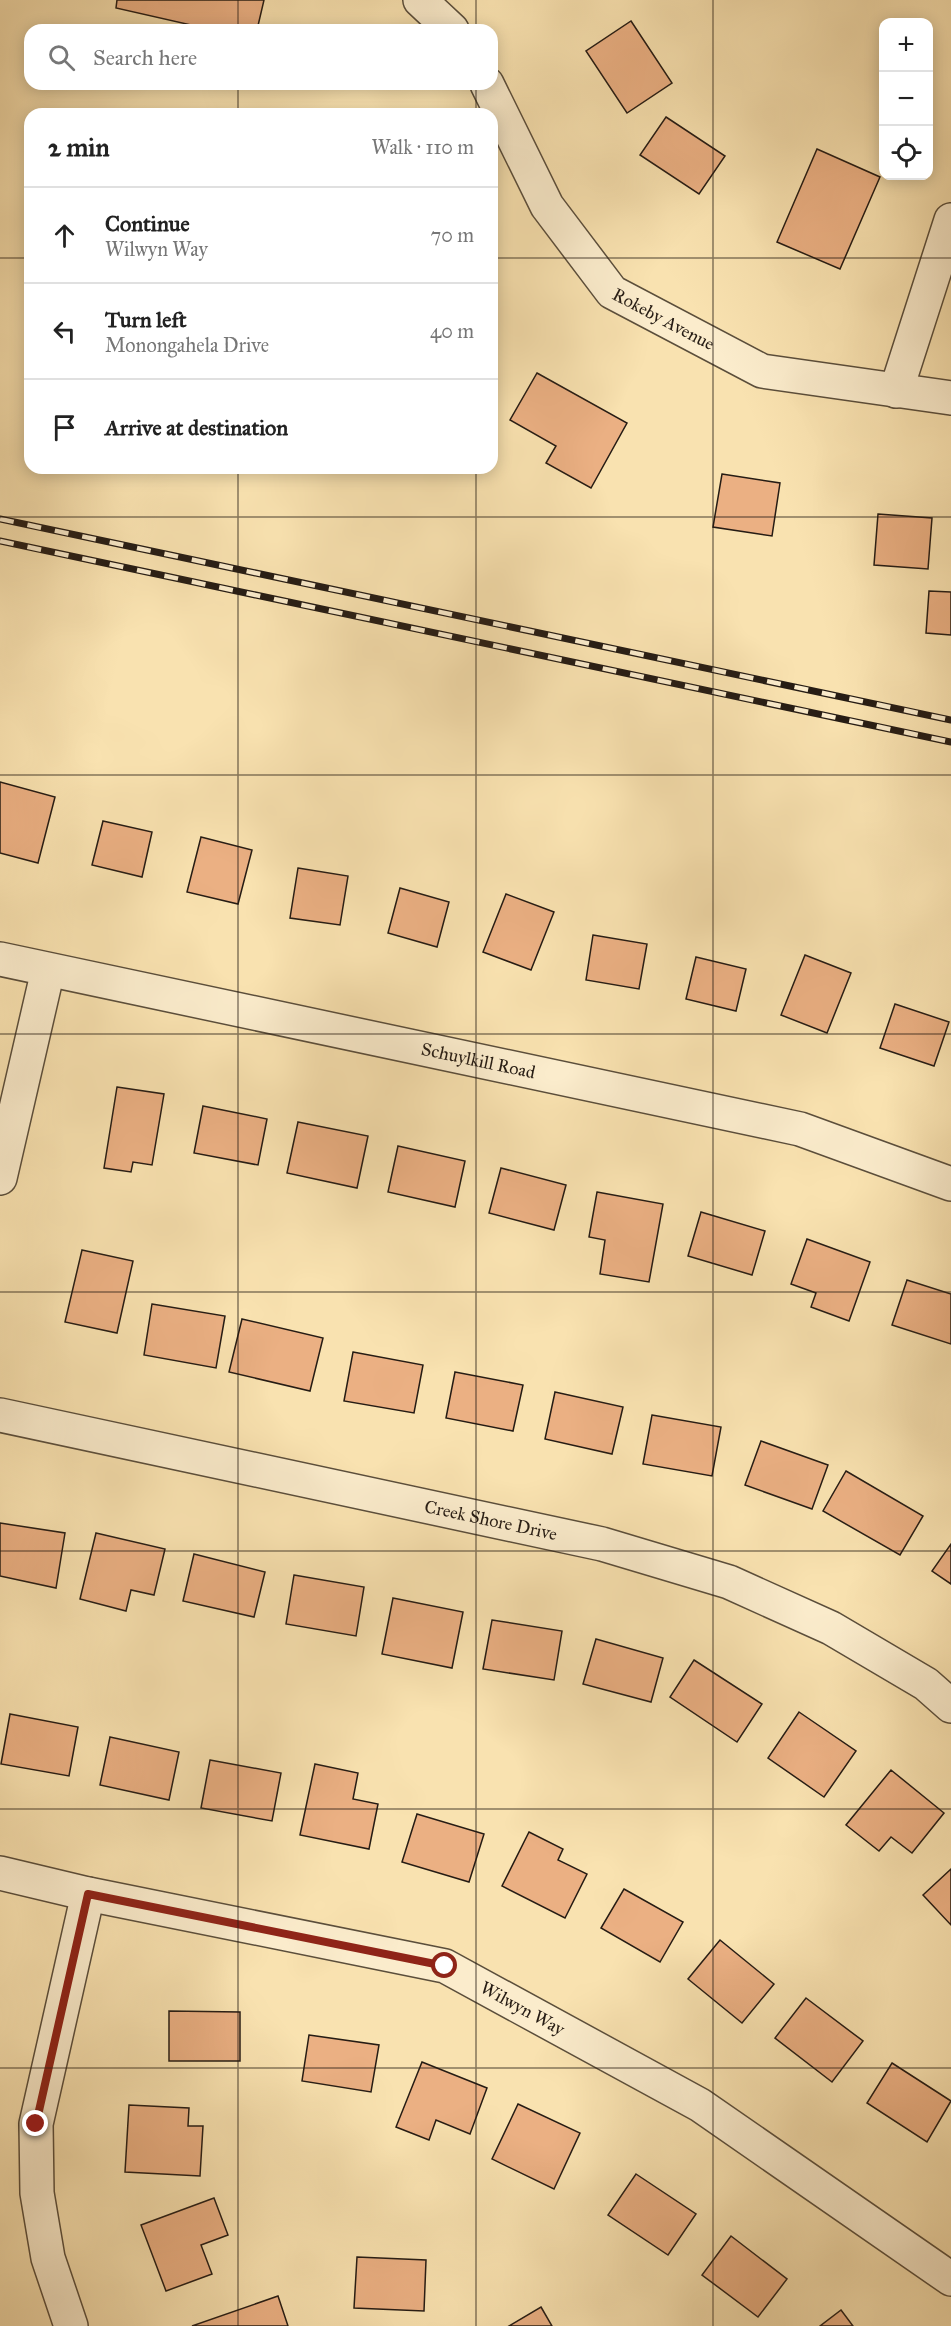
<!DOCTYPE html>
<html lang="en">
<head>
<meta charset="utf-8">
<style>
	body { margin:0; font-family:"IM FELL Great Primer",serif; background:#f6f6f6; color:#222 }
	.controls { position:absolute; right:18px; top:18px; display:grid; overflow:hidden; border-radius:12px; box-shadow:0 3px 15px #0003 }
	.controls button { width:54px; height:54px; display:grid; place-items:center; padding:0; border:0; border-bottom:2px solid #e0e0e0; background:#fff; color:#222; font:30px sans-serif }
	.stop { position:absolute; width:18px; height:18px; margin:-14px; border:4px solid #8f2418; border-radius:50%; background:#fff }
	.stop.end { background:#8f2418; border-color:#fff; box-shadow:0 2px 6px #0008 }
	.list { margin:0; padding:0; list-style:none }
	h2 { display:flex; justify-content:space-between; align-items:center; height:78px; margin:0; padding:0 24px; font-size:26px }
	h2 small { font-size:20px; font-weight:400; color:#767676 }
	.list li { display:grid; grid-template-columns:39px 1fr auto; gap:18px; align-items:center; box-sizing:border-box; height:96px; padding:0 24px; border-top:2px solid #e0e0e0 }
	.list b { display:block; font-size:22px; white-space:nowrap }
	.list p { margin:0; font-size:20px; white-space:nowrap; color:#767676 }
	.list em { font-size:20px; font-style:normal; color:#767676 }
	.icon { flex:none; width:33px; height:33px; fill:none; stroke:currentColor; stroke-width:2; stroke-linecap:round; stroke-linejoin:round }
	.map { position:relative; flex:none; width:951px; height:2326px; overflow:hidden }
	.search { position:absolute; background:#fff; box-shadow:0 3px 15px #0003; left:24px; top:24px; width:474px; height:66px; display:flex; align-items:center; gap:15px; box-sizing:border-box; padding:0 21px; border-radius:18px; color:#767676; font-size:22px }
	.panel { position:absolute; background:#fff; box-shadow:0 3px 15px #0003; left:24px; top:108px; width:474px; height:366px; border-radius:18px }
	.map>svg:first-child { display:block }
</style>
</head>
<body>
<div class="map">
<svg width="951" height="2326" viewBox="0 0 951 2326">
	<rect width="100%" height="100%" fill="#f9e2b0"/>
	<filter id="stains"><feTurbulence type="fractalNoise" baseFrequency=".00333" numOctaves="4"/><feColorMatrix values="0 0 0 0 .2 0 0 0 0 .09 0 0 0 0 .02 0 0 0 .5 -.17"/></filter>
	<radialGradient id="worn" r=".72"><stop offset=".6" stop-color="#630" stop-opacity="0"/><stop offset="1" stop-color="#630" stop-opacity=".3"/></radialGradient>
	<g fill="#ebb083" stroke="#261c14" stroke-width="1.5">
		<path d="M117 0H264L257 30H199L200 27 116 8Z"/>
		<path d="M631 21 672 83 627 113 586 51Z"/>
		<path d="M666 117 725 156 699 194 640 155Z"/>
		<path d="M817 149 880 177 840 269 777 242Z"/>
		<path d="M537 373 627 423 591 488 546 463 556 446 510 420Z"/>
		<path d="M722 474 780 483 772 536 713 527Z"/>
		<path d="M878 514 932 518 928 569 874 565Z"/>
		<path d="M929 591 951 592V635L926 633Z"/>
		<path d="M0 782 55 797 38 863 0 853Z"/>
		<path d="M103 821 152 832 142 877 92 865Z"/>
		<path d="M201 837 252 850 238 904 187 892Z"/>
		<path d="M298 868 348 876 340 925 290 918Z"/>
		<path d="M400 888 449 902 437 947 388 933Z"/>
		<path d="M506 894 554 912 531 970 483 952Z"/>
		<path d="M593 935 647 944 639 989 586 980Z"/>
		<path d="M805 955 851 973 827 1033 781 1015Z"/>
		<path d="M696 957 746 969 736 1011 686 999Z"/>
		<path d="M895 1004 949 1022 934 1066 880 1048Z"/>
		<path d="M117 1087 164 1094 152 1165 133 1162 131 1172 104 1168Z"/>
		<path d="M203 1106 267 1119 258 1165 194 1153Z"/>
		<path d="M298 1122 368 1136 357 1188 287 1173Z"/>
		<path d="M398 1146 465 1161 455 1207 388 1192Z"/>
		<path d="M501 1168 566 1185 554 1230 489 1213Z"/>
		<path d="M597 1192 663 1204 649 1282 600 1274 605 1240 589 1237Z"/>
		<path d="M701 1212 765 1231 752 1275 688 1256Z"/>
		<path d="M807 1239 870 1262 849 1321 811 1307 816 1293 791 1284Z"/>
		<path d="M82 1250 133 1261 117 1333 65 1322Z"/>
		<path d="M907 1280 951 1294V1344L892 1325Z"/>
		<path d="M152 1304 225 1316 216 1368 144 1355Z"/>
		<path d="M242 1319 323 1338 310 1391 229 1372Z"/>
		<path d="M353 1352 423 1365 414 1413 344 1401Z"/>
		<path d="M455 1372 523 1385 513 1431 446 1418Z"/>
		<path d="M555 1392 623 1407 612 1454 545 1439Z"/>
		<path d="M652 1415 721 1427 712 1476 643 1464Z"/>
		<path d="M761 1441 828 1465 812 1509 745 1485Z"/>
		<path d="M846 1471 923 1516 900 1555 823 1511Z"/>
		<path d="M0 1523 65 1533 56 1588 0 1576Z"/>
		<path d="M96 1533 165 1549 154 1595 131 1590 126 1611 80 1599Z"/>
		<path d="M951 1544V1584L932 1571Z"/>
		<path d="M194 1554 265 1572 254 1617 183 1601Z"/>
		<path d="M294 1575 364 1587 356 1636 286 1624Z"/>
		<path d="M393 1598 463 1612 452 1668 382 1654Z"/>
		<path d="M492 1620 562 1631 554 1680 483 1669Z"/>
		<path d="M596 1639 663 1658 651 1702 583 1684Z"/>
		<path d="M694 1660 762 1704 737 1742 670 1697Z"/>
		<path d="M799 1712 856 1751 824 1797 768 1758Z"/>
		<path d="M10 1714 78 1727 69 1776 1 1764Z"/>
		<path d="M110 1737 179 1752 169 1800 100 1785Z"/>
		<path d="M210 1760 281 1773 272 1821 201 1808Z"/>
		<path d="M315 1764 358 1773 353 1799 378 1804 369 1849 300 1835Z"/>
		<path d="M891 1770 944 1813 912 1853 891 1837 879 1851 846 1825Z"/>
		<path d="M417 1814 484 1834 469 1882 402 1862Z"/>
		<path d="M529 1832 563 1849 558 1860 587 1874 565 1918 502 1886Z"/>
		<path d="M951 1869V1925L923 1895Z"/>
		<path d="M624 1889 683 1922 660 1962 601 1928Z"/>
		<path d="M720 1940 774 1984 742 2023 688 1979Z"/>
		<path d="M806 1998 863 2041 832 2082 775 2038Z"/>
		<path d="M169 2011 240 2012V2061H169Z"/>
		<path d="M309 2035 379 2045 371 2092 302 2081Z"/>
		<path d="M422 2062 487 2088 470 2134 436 2120 429 2140 396 2127Z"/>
		<path d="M892 2063 951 2101 927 2142 867 2103Z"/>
		<path d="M518 2104 580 2133 554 2189 492 2159Z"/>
		<path d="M129 2105 189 2108 188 2126H203L200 2176 125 2172Z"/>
		<path d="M636 2174 696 2214 668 2255 608 2215Z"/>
		<path d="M214 2198 228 2235 201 2245 212 2274 166 2291 141 2225Z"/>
		<path d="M731 2236 787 2279 758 2317 702 2275Z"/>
		<path d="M357 2257 426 2260 424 2311 354 2308Z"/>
		<path d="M278 2296 288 2326H192Z"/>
		<path d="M541 2307 552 2326H509Z"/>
		<path d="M841 2310 853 2326H820Z"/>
	</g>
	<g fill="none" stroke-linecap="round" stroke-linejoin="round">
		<defs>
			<g id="minor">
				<path d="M420 0 452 30"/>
				<path id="s1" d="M487 84 547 206 612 292 762 371 951 398"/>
				<path d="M896 391 951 220"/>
				<path d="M0 1178 48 970"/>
				<path id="s2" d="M0 1415 602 1544 729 1582 831 1628 926 1684 951 1706"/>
				<path id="s3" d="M0 1873 88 1894 445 1966 700 2105 951 2279"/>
				<path d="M71 2326 48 2258 37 2193 36 2124 88 1894"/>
			</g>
			<g id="tertiary">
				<path id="s4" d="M0 959 800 1129 951 1184"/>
			</g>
		</defs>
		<use href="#minor" stroke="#5b4e3b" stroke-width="36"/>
		<use href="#tertiary" stroke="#5b4e3b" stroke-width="36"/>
		<use href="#minor" stroke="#fbeccc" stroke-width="33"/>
		<use href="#tertiary" stroke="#fbeccc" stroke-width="33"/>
		<defs>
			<g id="rail">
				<path d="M0 519 951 720"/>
				<path d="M0 541 951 742"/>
			</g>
		</defs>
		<use href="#rail" stroke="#261c14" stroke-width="7"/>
		<use href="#rail" stroke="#fbeccc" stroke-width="4.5" stroke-dasharray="14" stroke-linecap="butt"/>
	</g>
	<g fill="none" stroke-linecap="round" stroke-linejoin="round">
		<path stroke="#8f2418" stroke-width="8" d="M36 2124 88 1894 445 1966"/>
	</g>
	<path fill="none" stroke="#261c14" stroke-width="1.5" stroke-opacity="0.55" d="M238 0V30M476 0V30M713 0V2326M238 84V114M476 84V114M0 258H30M492 258H951M238 468V2326M476 468V2326M0 517H951M0 775H951M0 1034H951M0 1292H951M0 1551H951M0 1809H951M0 2068H951"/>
	<g text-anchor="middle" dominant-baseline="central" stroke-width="6" stroke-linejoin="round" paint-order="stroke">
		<g font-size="18" fill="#261c14" stroke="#fbeccc">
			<text stroke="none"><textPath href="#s1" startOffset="302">Rokeby Avenue</textPath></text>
			<text stroke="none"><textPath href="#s4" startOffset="489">Schuylkill Road</textPath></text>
			<text stroke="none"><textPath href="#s2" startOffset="502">Creek Shore Drive</textPath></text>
			<text stroke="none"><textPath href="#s3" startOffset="543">Wilwyn Way</textPath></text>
		</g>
	</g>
	<rect width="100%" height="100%" filter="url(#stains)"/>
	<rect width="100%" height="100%" fill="url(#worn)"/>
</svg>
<div class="controls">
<button>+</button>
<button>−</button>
<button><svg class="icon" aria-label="locate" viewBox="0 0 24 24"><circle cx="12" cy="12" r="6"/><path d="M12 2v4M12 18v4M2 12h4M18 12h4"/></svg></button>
</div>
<div class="stop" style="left:445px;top:1966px"></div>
<div class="stop end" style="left:36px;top:2124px"></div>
<div class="search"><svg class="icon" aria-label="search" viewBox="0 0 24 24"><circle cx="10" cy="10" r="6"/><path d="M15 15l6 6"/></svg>Search here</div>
<section class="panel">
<h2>2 min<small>Walk · 110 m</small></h2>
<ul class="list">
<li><svg class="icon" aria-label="ahead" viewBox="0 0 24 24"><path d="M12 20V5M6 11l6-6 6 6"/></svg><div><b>Continue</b><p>Wilwyn Way</p></div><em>70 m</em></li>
<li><svg class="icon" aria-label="left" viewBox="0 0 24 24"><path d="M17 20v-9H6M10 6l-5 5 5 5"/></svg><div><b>Turn left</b><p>Monongahela Drive</p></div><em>40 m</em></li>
<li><svg class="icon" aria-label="arrive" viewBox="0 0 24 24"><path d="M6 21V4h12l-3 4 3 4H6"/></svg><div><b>Arrive at destination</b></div></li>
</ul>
</section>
</div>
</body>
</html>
